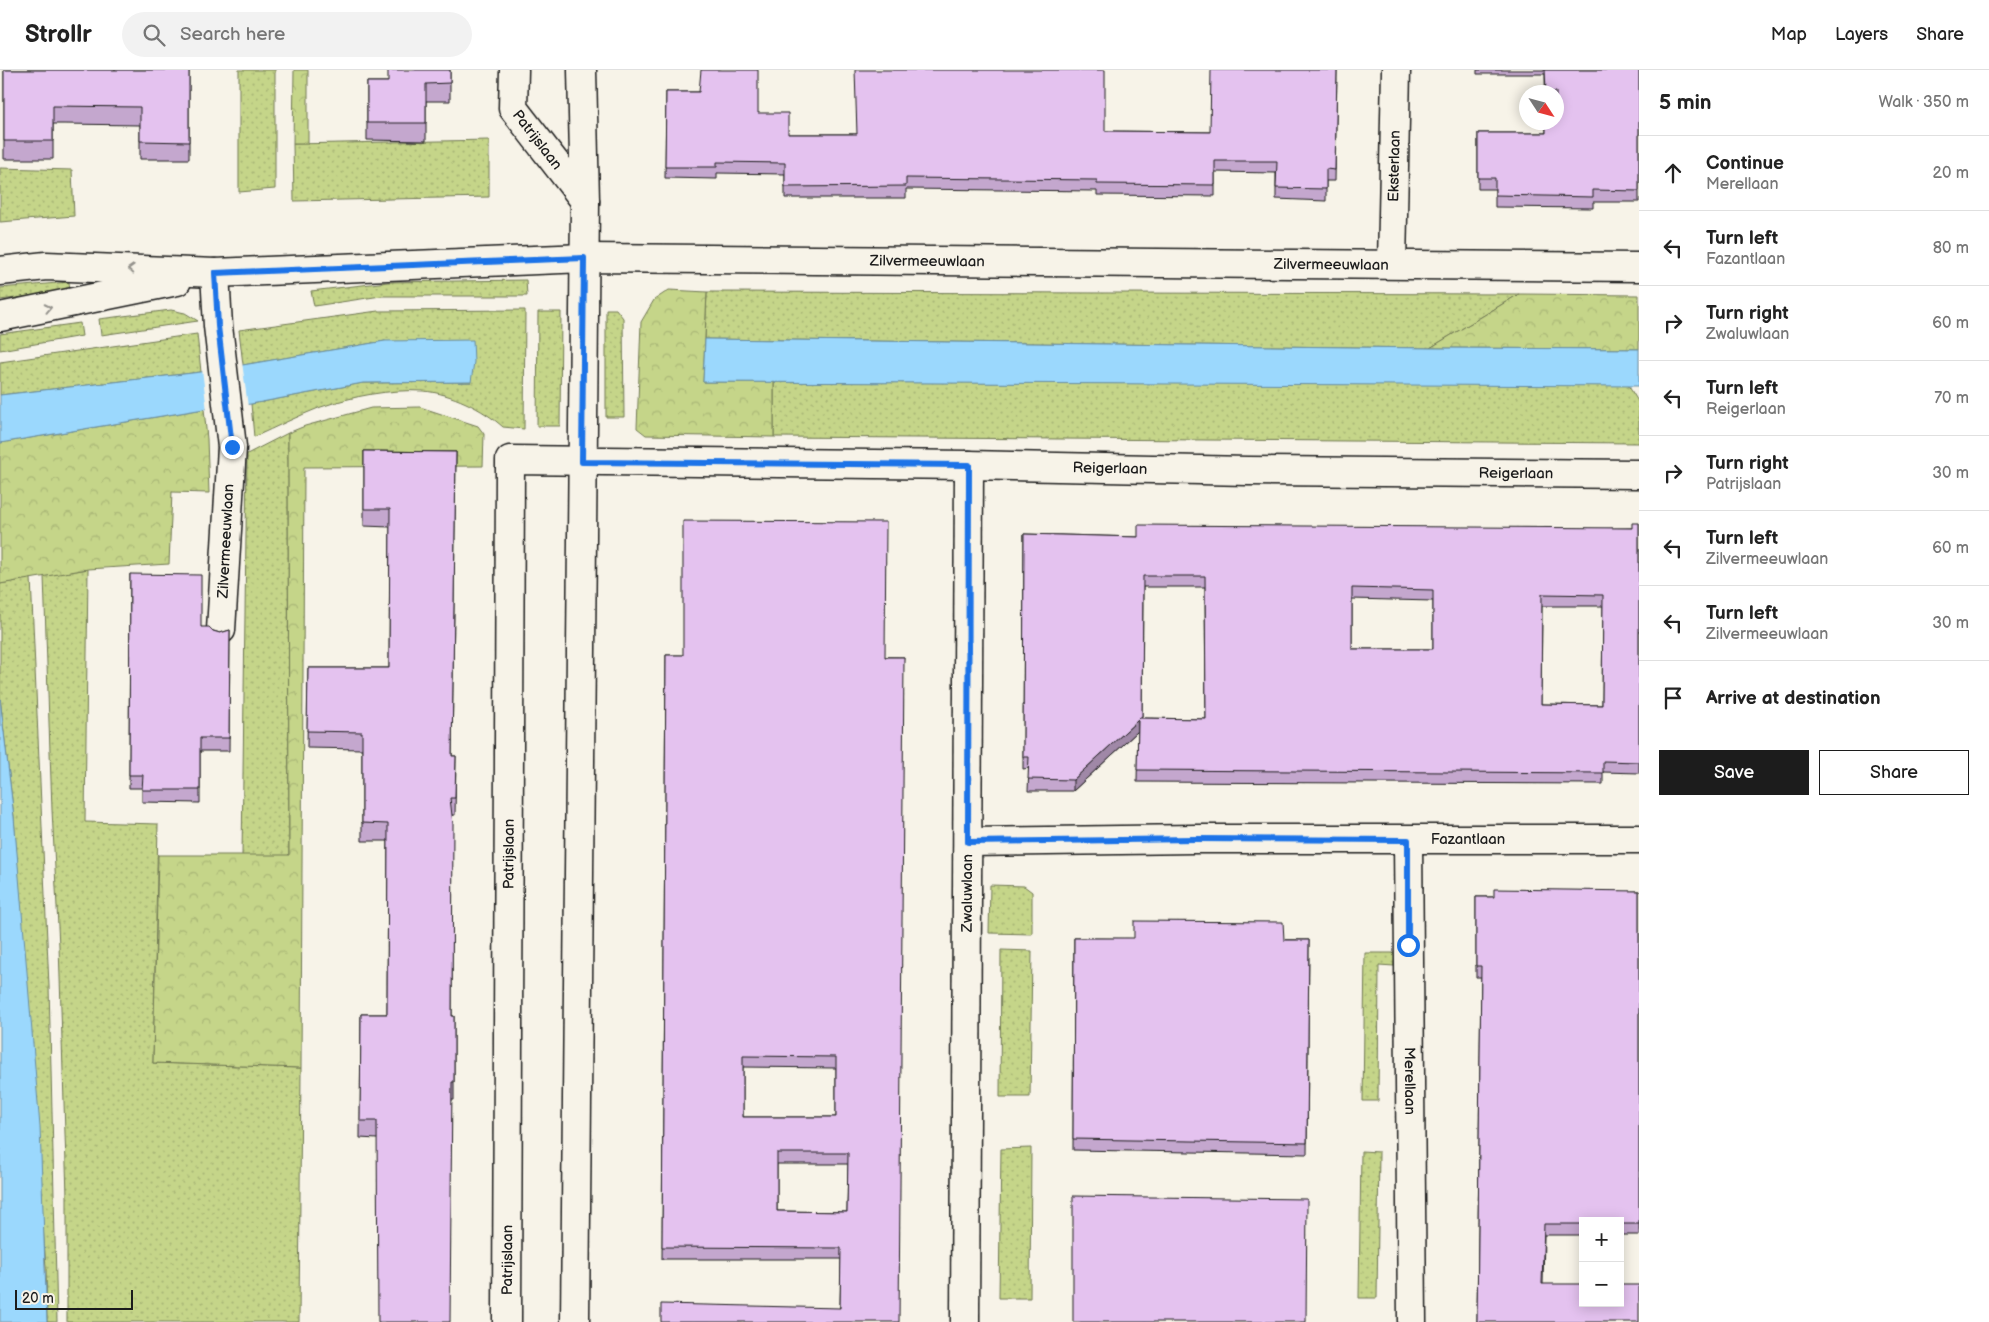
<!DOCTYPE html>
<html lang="en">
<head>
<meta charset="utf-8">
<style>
	body { margin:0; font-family:"Balsamiq Sans",sans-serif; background:#f2f2f2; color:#222 }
	.controls { position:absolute; right:15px; bottom:15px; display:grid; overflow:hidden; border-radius:0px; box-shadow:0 2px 12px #0003 }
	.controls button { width:45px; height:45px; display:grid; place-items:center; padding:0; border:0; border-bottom:1px solid #e0e0e0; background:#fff; color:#222; font:25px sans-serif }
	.compass { position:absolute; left:1519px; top:15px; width:45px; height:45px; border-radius:50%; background:#fff; box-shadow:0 2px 12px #0003; rotate:126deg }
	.scale { position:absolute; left:15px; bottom:12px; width:118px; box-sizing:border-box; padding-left:5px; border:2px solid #1c1c1c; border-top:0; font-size:14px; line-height:18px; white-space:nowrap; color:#1c1c1c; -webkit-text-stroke:4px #f7f3e8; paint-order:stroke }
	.stop { position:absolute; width:15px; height:15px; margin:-11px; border:4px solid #1a73e8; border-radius:50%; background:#fff }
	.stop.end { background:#1a73e8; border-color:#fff; box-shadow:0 1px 5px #0008 }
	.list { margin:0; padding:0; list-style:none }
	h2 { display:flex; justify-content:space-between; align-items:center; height:65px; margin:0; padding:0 20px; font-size:21px }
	h2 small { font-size:16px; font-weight:400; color:#767676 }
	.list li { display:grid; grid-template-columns:32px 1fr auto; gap:15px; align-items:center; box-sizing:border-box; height:75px; padding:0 20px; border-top:1px solid #e0e0e0 }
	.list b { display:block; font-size:19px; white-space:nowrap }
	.list p { margin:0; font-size:16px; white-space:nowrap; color:#767676 }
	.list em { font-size:16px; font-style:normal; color:#767676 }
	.actions { display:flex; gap:10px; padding:15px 20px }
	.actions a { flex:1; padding:11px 0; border:1px solid #1c1c1c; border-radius:0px; text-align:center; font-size:18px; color:#1c1c1c }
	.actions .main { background:#1c1c1c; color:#fff }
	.icon { flex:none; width:28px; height:28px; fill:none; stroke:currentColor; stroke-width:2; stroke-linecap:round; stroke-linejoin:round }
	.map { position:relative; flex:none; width:1639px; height:1252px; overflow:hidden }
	header { display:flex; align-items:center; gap:30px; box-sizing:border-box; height:70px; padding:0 25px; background:#fff; border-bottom:1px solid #e0e0e0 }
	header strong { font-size:24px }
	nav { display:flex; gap:28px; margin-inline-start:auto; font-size:18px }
	.search { width:350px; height:45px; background:#f2f2f2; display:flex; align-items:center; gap:12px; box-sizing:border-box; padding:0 18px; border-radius:28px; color:#767676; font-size:19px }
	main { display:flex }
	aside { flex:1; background:#fff }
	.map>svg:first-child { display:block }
</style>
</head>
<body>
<header>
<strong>Strollr</strong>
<div class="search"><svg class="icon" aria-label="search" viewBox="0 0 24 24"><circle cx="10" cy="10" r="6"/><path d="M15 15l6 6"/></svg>Search here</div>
<nav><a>Map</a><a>Layers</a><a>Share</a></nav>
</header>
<main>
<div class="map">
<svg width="1639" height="1252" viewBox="0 0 1639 1252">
	<defs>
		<pattern id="grass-dots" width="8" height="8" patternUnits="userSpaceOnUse" patternTransform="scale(1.25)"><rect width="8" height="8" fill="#c5d589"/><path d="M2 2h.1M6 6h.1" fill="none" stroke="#a9b676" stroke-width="1.8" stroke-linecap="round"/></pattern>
		<pattern id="forest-crowns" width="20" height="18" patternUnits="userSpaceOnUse" patternTransform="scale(1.25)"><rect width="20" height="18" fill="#c5d589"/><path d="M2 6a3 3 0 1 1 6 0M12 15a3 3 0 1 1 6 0" fill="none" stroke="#a9b676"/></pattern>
	</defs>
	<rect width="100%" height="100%" fill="#f7f3e8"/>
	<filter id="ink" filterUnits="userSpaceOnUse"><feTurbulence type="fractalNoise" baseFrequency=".02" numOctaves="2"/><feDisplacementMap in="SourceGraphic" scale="10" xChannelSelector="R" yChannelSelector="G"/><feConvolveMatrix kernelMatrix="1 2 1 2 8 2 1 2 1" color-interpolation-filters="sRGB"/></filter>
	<g filter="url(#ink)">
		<g fill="url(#grass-dots)" stroke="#707852">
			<path d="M239 0H275V119L239 122Z"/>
			<path d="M489 70V127L294 131 293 74Z"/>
			<path d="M0 98 72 100 74 146 0 152Z"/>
			<path d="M526 210 527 226H381L314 236 311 221 388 212Z"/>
			<path d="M69 212 70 221 0 230V218Z"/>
			<path d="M707 222 1519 224 1430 278 705 269Z"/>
			<path d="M606 239H616L623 248 624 347H606Z"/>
			<path d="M171 240 185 243 198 251 101 265 99 249Z"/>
			<path d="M525 240 524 359 503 357C483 339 451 323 423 321 390 319 353 326 321 337 298 346 276 357 254 367L251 334 363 313 471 312 385 271 243 295 239 260 378 241Z"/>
			<path d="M538 242H561L560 356H537Z"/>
			<path d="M80 253 82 266 0 280V264Z"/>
			<path d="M197 264 201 302 0 325V292Z"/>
			<path d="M774 312 1628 315 1639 333V373L774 367Z"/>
			<path d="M288 363 289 786H242L247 384Z"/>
			<path d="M88 499 85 752 158 754 153 993 301 998 299 1252H67V1126L59 876 52 740 44 506Z"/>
			<path d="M31 508 49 916 57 1252H47L46 1198 14 747 0 628V514Z"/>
			<path d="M990 815 1024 816 1032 822V864L989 863Z"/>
			<path d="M1001 880 1032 881 1030 1027H1000Z"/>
			<path d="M1365 883H1395L1394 896 1379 895 1378 1031H1363Z"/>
			<path d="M1031 1078 1030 1228H999L1001 1079Z"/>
			<path d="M1361 1081 1379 1082 1377 1228H1359Z"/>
		</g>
		<g fill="url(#forest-crowns)" stroke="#707852">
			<path d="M294 0H308V74H293Z"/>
			<path d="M669 220 707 222 703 312H774V367L646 365 637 358 641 252 654 230Z"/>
			<path d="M1519 224 1639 225V279L1430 278Z"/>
			<path d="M420 337 478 356 484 364 483 396 304 397 301 998 153 993 158 785H289L288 363 305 356 371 338Z"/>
			<path d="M204 339 207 369 209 423 172 422 169 494 88 499 0 514V373Z"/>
		</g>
		<g fill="#9bd8fd" stroke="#688da3">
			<path d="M705 269 1430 278 1639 279V316L703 312Z"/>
			<path d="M473 270 474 292 471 312 363 313 251 334 204 339 0 373V325L201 302 385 271Z"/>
			<path d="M0 628 14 747 40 1057 47 1252H0Z"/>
		</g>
		<path fill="#f7f3e8" d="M242 292 248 337 207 341 202 299Z"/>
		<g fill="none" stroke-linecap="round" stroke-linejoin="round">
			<defs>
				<g id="minor">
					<path id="s1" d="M514 0 513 38 585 131"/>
					<path id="s2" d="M1392 194 1396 0"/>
					<path id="s3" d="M0 201 46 196 215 203 585 188 1639 197"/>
					<path d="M215 203 218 256 232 377 221 560"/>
					<path d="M0 247 177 211"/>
					<path id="s4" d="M1408 770 1412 1252"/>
					<path id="s5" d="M968 772 1195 769H1639"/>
					<path id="s6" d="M507 1252 510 390 969 395 1248 401 1639 404"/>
					<path d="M575 1252 585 131 582 0"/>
					<path id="s7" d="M965 1252 969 395"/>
				</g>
			</defs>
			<use href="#minor" stroke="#1c1c1c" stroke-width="31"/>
			<use href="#minor" stroke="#f7f3e8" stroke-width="28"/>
		</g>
		<g fill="#c4a7ce" stroke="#1c1c1c" fill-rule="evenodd">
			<path d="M4 0H189V89H140V55L63 54H53V89H4Z"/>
			<path d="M450 0V31H426V71L367 70V12H388Z"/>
			<path d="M1337 0 1335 111H1326V131L1276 129V103L1215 102V126L1097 125V121L906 119V128H785V104L717 103V109L665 108 666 22H699L758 43 788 64H856L1105 61 1210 62Z"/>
			<path d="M1477 0H1639V132H1593V138L1495 137V119H1478V63H1546L1545 4H1477Z"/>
			<path d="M364 381 456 382 452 686H456L455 745H452V946H454V1030H452L377 1069 360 1068 361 944H387L388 771H362V679L307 678 308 598H389L390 457 364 456Z"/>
			<path d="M1639 453V703L1603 702V714L1137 712 1138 661 1073 721H1028L1029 698 1023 699 1024 464 1138 467 1632 458ZM1143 517H1205L1206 649 1142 648ZM1352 529 1433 531V579H1352ZM1542 536H1603L1602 635 1541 634Z"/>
			<path d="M130 504 201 557 220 563 230 560 229 681H200V733L142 732V718H129Z"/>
			<path d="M666 585 904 587 840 1238 841 1189H662ZM743 997 836 998V1047H743ZM777 1094H848L847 1142 777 1141Z"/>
			<path d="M1639 821V1165H1620V1151H1583V1165H1544L1543 1214 1477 1252 1481 907H1476V827H1494Z"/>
			<path d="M1074 868 1309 870 1307 1084 1073 1080Z"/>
		</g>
		<path fill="#a088a7" stroke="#1c1c1c" d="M1138 650V661L1073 721V710Z"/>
		<g fill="#e4c2ef" stroke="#1c1c1c" fill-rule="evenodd">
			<path d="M4 0H189V72L140 71V37L53 36V71H4Z"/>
			<path d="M388 0H450V13L426 14V53H367V12H388Z"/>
			<path d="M701 0H758V43H788V64H857L855 0H1105V61L1210 62 1211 0H1337L1335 100 1326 99V119L1276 118 1277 91H1215V115L1097 114V110L906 108V116L785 117V93L717 92V97H665L666 22H699Z"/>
			<path d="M1545 0H1639V121L1593 120V127L1495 125V108H1478V63H1546V52H1556V22H1546Z"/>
			<path d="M364 381 456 382 452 686H456L455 728H450L453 754 452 946H454V1012H452L450 1252H378L377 1051H360L361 944H387L388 754 362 753V662L307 661 308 598H389L390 439H364Z"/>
			<path d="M683 451 886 452 885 587H904L899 1252H661V1234L840 1238 841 1178 662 1177 666 585H683ZM743 986 836 987V1047H743ZM777 1083H848L847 1142 777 1141Z"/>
			<path d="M1632 453H1639V692L1603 691V703L1137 700 1138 650 1073 710 1028 709 1029 687H1023L1024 464 1138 467V455L1632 458ZM1143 506H1205L1206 649 1139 648 1142 646ZM1352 518 1433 520V579H1352ZM1542 524 1603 525 1602 635 1541 634Z"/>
			<path d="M130 504 201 505V557H209L213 561 220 563 230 560 229 668H200V720H142L143 705H129Z"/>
			<path d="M1494 819 1639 821V1154H1620V1151H1583V1154H1544L1542 1214H1583V1233H1620V1215H1639V1252H1477L1481 896H1476V827H1494Z"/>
			<path d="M1134 851 1283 852 1284 870H1309L1307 1073 1073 1069 1074 868H1134Z"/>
			<path d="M1073 1126 1307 1129 1306 1252H1073Z"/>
		</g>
		<defs><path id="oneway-chevron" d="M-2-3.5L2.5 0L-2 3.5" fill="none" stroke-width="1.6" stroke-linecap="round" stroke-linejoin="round" transform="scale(1.25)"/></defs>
		<g stroke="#94928c">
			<use href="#oneway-chevron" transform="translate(131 199) rotate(-177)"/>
			<use href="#oneway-chevron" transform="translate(48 238) rotate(-12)"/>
		</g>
	</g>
	<g fill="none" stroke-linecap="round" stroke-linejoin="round" filter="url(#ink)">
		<path stroke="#1a73e8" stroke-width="6" d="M232 377 218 256 215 203 584 188 582 392 969 395 968 772 1195 769 1408 770V875"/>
	</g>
	<g text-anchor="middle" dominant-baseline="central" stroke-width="4" stroke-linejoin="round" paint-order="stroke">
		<g font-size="15" fill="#1c1c1c" stroke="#f7f3e8">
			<text stroke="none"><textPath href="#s1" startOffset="78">Patrijslaan</textPath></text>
			<text stroke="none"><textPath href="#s2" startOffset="98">Eksterlaan</textPath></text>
			<text stroke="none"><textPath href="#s3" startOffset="928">Zilvermeeuwlaan</textPath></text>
			<text stroke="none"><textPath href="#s3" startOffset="1332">Zilvermeeuwlaan</textPath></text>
			<text stroke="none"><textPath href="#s6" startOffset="1462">Reigerlaan</textPath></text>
			<text stroke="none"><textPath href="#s6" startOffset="1868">Reigerlaan</textPath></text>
			<text transform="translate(226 471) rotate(-87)">Zilvermeeuwlaan</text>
			<text stroke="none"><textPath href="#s5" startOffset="500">Fazantlaan</textPath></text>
			<text stroke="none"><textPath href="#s6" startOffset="468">Patrijslaan</textPath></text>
			<text stroke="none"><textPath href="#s7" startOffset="429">Zwaluwlaan</textPath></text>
			<text stroke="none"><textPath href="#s4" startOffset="241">Merellaan</textPath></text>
			<text stroke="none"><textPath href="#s6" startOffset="62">Patrijslaan</textPath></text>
		</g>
	</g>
</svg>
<div class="controls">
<button>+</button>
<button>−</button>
</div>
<svg class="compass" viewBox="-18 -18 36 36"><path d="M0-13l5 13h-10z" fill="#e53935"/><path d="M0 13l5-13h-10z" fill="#767676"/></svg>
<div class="scale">20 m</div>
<div class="stop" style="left:1408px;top:875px"></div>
<div class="stop end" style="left:232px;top:377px"></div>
</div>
<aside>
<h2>5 min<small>Walk · 350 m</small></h2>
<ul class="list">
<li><svg class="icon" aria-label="ahead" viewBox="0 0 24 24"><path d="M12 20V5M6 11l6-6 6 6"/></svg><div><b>Continue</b><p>Merellaan</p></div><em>20 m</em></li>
<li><svg class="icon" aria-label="left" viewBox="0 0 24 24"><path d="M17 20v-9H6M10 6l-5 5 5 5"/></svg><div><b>Turn left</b><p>Fazantlaan</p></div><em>80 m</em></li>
<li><svg class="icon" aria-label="right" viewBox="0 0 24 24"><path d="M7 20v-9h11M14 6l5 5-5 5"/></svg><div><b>Turn right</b><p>Zwaluwlaan</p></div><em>60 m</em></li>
<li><svg class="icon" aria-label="left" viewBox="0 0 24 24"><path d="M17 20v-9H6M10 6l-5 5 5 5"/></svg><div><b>Turn left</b><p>Reigerlaan</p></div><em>70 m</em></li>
<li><svg class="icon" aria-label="right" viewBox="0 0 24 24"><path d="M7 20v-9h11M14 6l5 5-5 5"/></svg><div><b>Turn right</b><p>Patrijslaan</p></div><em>30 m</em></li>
<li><svg class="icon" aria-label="left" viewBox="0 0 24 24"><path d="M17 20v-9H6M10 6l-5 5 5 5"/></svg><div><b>Turn left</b><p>Zilvermeeuwlaan</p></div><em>60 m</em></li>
<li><svg class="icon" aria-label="left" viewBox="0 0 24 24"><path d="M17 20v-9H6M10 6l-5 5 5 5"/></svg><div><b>Turn left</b><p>Zilvermeeuwlaan</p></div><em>30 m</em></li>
<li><svg class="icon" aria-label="arrive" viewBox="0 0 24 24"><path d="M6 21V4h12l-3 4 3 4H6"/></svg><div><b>Arrive at destination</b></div></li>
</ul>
<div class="actions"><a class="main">Save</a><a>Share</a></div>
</aside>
</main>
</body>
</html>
